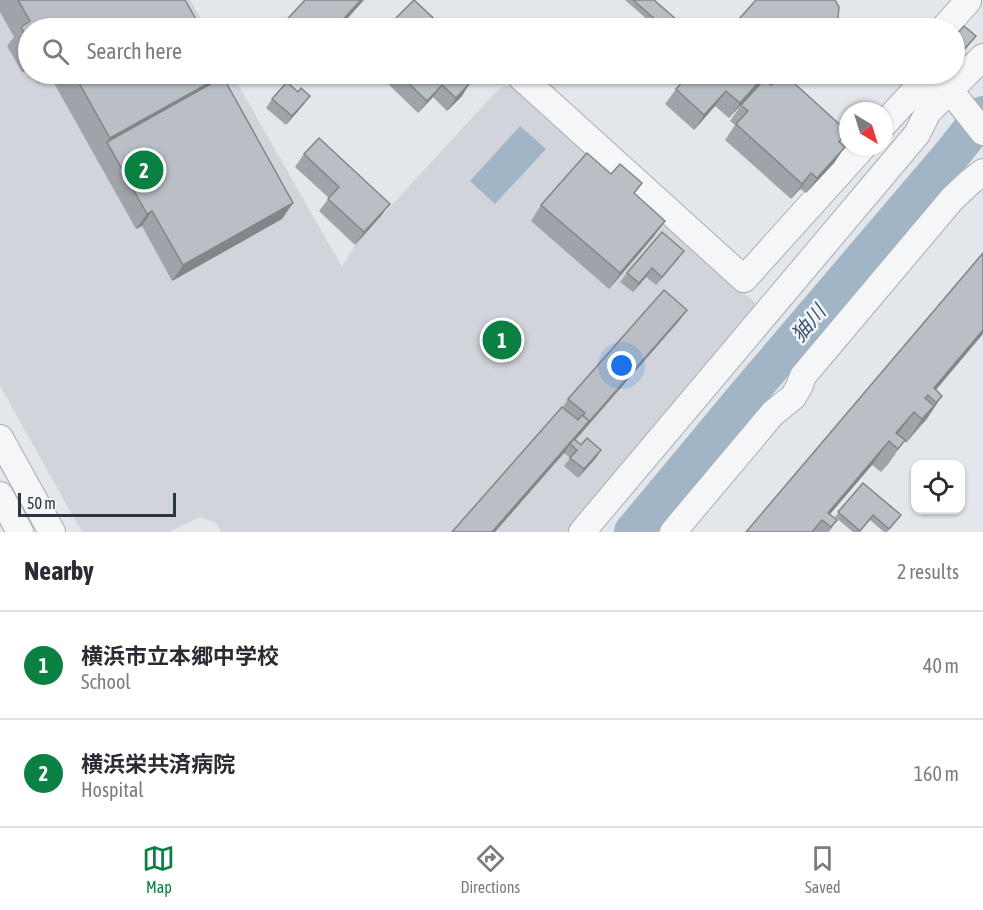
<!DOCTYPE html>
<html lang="en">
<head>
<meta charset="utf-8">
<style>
	body { margin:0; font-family:"Asap Condensed","Noto Sans JP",sans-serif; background:#f2f2f3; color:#2b2b33 }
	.controls { position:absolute; right:18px; bottom:18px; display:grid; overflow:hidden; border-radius:12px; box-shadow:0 2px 4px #0004 }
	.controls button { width:54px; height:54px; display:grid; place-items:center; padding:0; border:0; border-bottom:2px solid #e1e1e2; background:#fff; color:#2b2b33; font:30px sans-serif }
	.compass { position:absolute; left:839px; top:102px; width:54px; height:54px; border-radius:50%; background:#fff; box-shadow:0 2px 4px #0004; rotate:142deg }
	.scale { position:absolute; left:18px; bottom:15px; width:158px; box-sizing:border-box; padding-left:6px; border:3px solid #2c3540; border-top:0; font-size:16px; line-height:21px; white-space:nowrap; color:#2c3540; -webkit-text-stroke:4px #f2f4f7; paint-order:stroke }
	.you { position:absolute; left:622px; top:366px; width:21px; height:21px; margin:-15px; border:4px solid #fff; border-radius:50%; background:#1a73e8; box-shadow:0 0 0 9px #1a73e833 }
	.badge { display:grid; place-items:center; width:39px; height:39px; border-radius:50%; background:#0b8043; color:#fff; font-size:20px; font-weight:700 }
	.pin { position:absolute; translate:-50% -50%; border:3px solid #fff; box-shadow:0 2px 6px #0006 }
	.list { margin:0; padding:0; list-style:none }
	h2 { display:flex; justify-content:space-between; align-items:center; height:78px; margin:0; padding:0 24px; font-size:26px }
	h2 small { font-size:20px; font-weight:400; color:#7c7c81 }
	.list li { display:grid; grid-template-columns:39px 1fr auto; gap:18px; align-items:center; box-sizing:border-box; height:108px; padding:0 24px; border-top:2px solid #e1e1e2 }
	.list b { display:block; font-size:22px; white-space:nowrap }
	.list p { margin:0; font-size:20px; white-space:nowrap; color:#7c7c81 }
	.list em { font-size:20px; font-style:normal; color:#7c7c81 }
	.icon { flex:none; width:33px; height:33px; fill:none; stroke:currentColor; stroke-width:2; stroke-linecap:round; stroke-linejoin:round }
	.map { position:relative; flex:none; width:983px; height:532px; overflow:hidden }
	.search { position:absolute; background:#fff; box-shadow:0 2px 4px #0004; left:18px; right:18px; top:18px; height:66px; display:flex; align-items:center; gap:15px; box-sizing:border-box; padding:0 21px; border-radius:33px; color:#7c7c81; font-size:22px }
	.sheet { height:294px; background:#fff }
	nav { display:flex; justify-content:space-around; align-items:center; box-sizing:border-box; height:84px; border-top:2px solid #e1e1e2; background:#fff; font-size:16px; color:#7c7c81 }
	nav a { display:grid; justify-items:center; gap:3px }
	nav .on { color:#0b8043 }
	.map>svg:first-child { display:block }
</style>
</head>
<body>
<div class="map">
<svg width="983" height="532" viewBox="0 0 983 532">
	<rect width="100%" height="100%" fill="#e3e6ea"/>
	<path fill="#d1d5db" d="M0 0H190L207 28H28V74H232L342 267 355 245 494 94 500 88 507 86H513L520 88 762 309 574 532H222L216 523 200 517 169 532H82L0 386Z"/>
	<path fill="#a1b5c6" d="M520 126 546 149 495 204 470 181Z"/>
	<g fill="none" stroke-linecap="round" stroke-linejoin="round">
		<path stroke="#a1b5c6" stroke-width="38" d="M633 532 747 395 953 153 983 115"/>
		<defs>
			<g id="minor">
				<path d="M944 28 968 1 967 0"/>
				<path d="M928 74 956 98 983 132"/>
				<path d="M521 77 744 279 863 147"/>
				<path d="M884 124 929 75"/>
				<path d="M0 438 52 532"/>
				<path d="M0 495 20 532"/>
				<path d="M582 532 917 134 928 112 983 57"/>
				<path d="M673 532 773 413 793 397 799 387 803 376 952 199 970 182 983 172"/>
			</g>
		</defs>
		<use href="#minor" stroke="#a8adb4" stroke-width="28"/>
		<use href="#minor" stroke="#f5f6f8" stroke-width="26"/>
	</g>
	<g fill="#a0a4aa">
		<path d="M0 0H185L28 28V69L22 72 7 46 14 37 0 12Z"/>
		<path d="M625 0H654L686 28H657Z"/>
		<path d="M33 74H226L223 77 282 219 172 281 142 226 136 229 50 76 38 83Z"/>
		<path d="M378 74H460L462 96 447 111 433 97 418 113Z"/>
		<path d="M769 74 729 118 715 106 694 130 665 104 676 89Z"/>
		<path d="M773 74H796L790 80 840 143 834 163 806 193 800 189 791 199 725 140 735 125 730 121 741 105 771 85 778 78Z"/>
		<path d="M272 99 304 104 286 125 266 108Z"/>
		<path d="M304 154 381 216 355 245 319 211 329 198 295 167Z"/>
		<path d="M634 194 654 236 609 289 531 221 541 205Z"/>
		<path d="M983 253 936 390 942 396 926 420 906 443 904 441 881 472 872 465 830 514 837 520 829 532H746Z"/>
		<path d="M678 259 656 285 646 277 633 292 620 282 627 273Z"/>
		<path d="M687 310 678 322 575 440 581 445 601 450 595 459 578 478 564 466 570 458 564 453 563 407 568 399Z"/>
		<path d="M863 483 898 519 887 532H884L870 520 859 532H853L835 517Z"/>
	</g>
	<g fill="#82868b">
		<path d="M361 0H364L339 28H335Z"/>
		<path d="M838 18 831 28H814L816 25Z"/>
		<path d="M28 63V69L22 72Z"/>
		<path d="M45 74H52L50 76 38 83Z"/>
		<path d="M226 74 212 93 107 142 110 138Z"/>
		<path d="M766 74H769L729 118 740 103Z"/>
		<path d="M470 83 462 96 447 111 456 98Z"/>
		<path d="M442 85 433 97 418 113 427 101Z"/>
		<path d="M726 91 715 106 694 130 704 115Z"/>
		<path d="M310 96 304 104 286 125 292 116Z"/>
		<path d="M845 147 834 163 806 193 817 178Z"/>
		<path d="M811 173 800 189 791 199 802 184Z"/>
		<path d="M293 203 282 219 172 281 183 265Z"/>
		<path d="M390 204 381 216 355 245 364 232Z"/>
		<path d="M152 211 142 226 136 229 147 214Z"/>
		<path d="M665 221 654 236 609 289 620 273Z"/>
		<path d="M684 251 678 259 656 285 662 277Z"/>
		<path d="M652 268 646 277 633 292 639 283Z"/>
		<path d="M687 310 678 322 571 445 570 444 565 452 495 532H492Z"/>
		<path d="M983 330V334L930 397 934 388Z"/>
		<path d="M942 396 926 420 920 426 936 403Z"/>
		<path d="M934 406 917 429 906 443 922 419Z"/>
		<path d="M914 412 897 435 896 433Z"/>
		<path d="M905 440 888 464 881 472 898 449Z"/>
		<path d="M889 441 872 465 824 521 828 513Z"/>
		<path d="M601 450 595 459 578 478 584 469Z"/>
	</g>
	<g fill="#babfc6" stroke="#82868b" stroke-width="1.5">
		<path d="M18 0H185L201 28H28V40L21 27 30 21Z"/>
		<path d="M305 0H361L335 28H279Z"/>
		<path d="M414 0 444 28H386Z"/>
		<path d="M633 0H654L686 28H665Z"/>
		<path d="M756 0H835L839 7 838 18 831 25 821 27 816 25 811 21 810 22 813 25 810 28H731Z"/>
		<path d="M964 26 976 36 954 61V37Z"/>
		<path d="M74 74H225L110 138Z"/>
		<path d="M399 74H460L470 83 456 98 442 85 427 101Z"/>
		<path d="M690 74H766L740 103 726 91 704 115 676 89Z"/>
		<path d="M782 74H784L848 132 839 142 845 147 817 178 811 173 802 184 736 124 748 111 741 105 764 80 771 85Z"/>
		<path d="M223 77 293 203 183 265 152 211 147 214 107 142Z"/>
		<path d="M287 82 298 92 301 88 310 96 292 116 272 99Z"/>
		<path d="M319 138 390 204 364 232 328 199 339 187 304 154Z"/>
		<path d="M587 153 611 174 620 164 642 183 634 193 665 221 620 273 541 205Z"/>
		<path d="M662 232 684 251 662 277 652 268 639 283 627 273Z"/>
		<path d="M983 253V330L934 388 942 396 936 403 928 395 925 398 934 406 922 419 914 412 896 433 905 440 898 449 889 441 828 513 837 520 831 527 822 520 812 532H746Z"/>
		<path d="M664 290 687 310 587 424 589 421 583 416 585 413 568 399Z"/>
		<path d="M562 407 578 420 582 415 589 421 492 532H452Z"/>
		<path d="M587 438 601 450 584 469 570 458 577 450 570 444 574 439 581 445Z"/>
		<path d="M863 483 901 515 889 529 873 515 860 531 838 512Z"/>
	</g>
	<g text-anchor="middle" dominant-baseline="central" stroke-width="5" stroke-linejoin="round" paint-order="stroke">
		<g font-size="20" font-style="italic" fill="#3a5571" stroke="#f2f4f7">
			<text transform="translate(808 323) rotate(-50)">㹨川</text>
		</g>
	</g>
</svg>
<div class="controls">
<button><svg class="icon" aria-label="locate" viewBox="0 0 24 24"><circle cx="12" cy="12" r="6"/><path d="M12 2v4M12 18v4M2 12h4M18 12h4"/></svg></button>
</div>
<svg class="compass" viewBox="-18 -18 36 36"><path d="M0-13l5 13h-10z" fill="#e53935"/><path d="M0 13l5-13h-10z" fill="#7c7c81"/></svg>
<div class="scale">50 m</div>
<div class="you"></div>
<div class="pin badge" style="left:502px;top:340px">1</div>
<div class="pin badge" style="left:144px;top:170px">2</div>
<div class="search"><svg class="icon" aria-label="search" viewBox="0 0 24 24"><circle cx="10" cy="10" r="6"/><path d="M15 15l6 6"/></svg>Search here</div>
</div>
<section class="sheet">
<h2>Nearby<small>2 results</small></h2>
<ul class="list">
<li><span class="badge">1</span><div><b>横浜市立本郷中学校</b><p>School</p></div><em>40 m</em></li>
<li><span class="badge">2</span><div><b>横浜栄共済病院</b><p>Hospital</p></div><em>160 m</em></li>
</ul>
</section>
<nav>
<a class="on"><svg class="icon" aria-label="map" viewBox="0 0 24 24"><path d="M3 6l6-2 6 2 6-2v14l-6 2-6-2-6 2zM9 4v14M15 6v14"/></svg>Map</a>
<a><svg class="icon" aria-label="directions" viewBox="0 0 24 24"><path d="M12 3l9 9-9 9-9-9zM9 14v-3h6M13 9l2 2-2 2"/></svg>Directions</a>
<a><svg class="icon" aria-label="saved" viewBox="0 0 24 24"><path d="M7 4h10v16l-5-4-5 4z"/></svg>Saved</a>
</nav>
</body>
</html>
